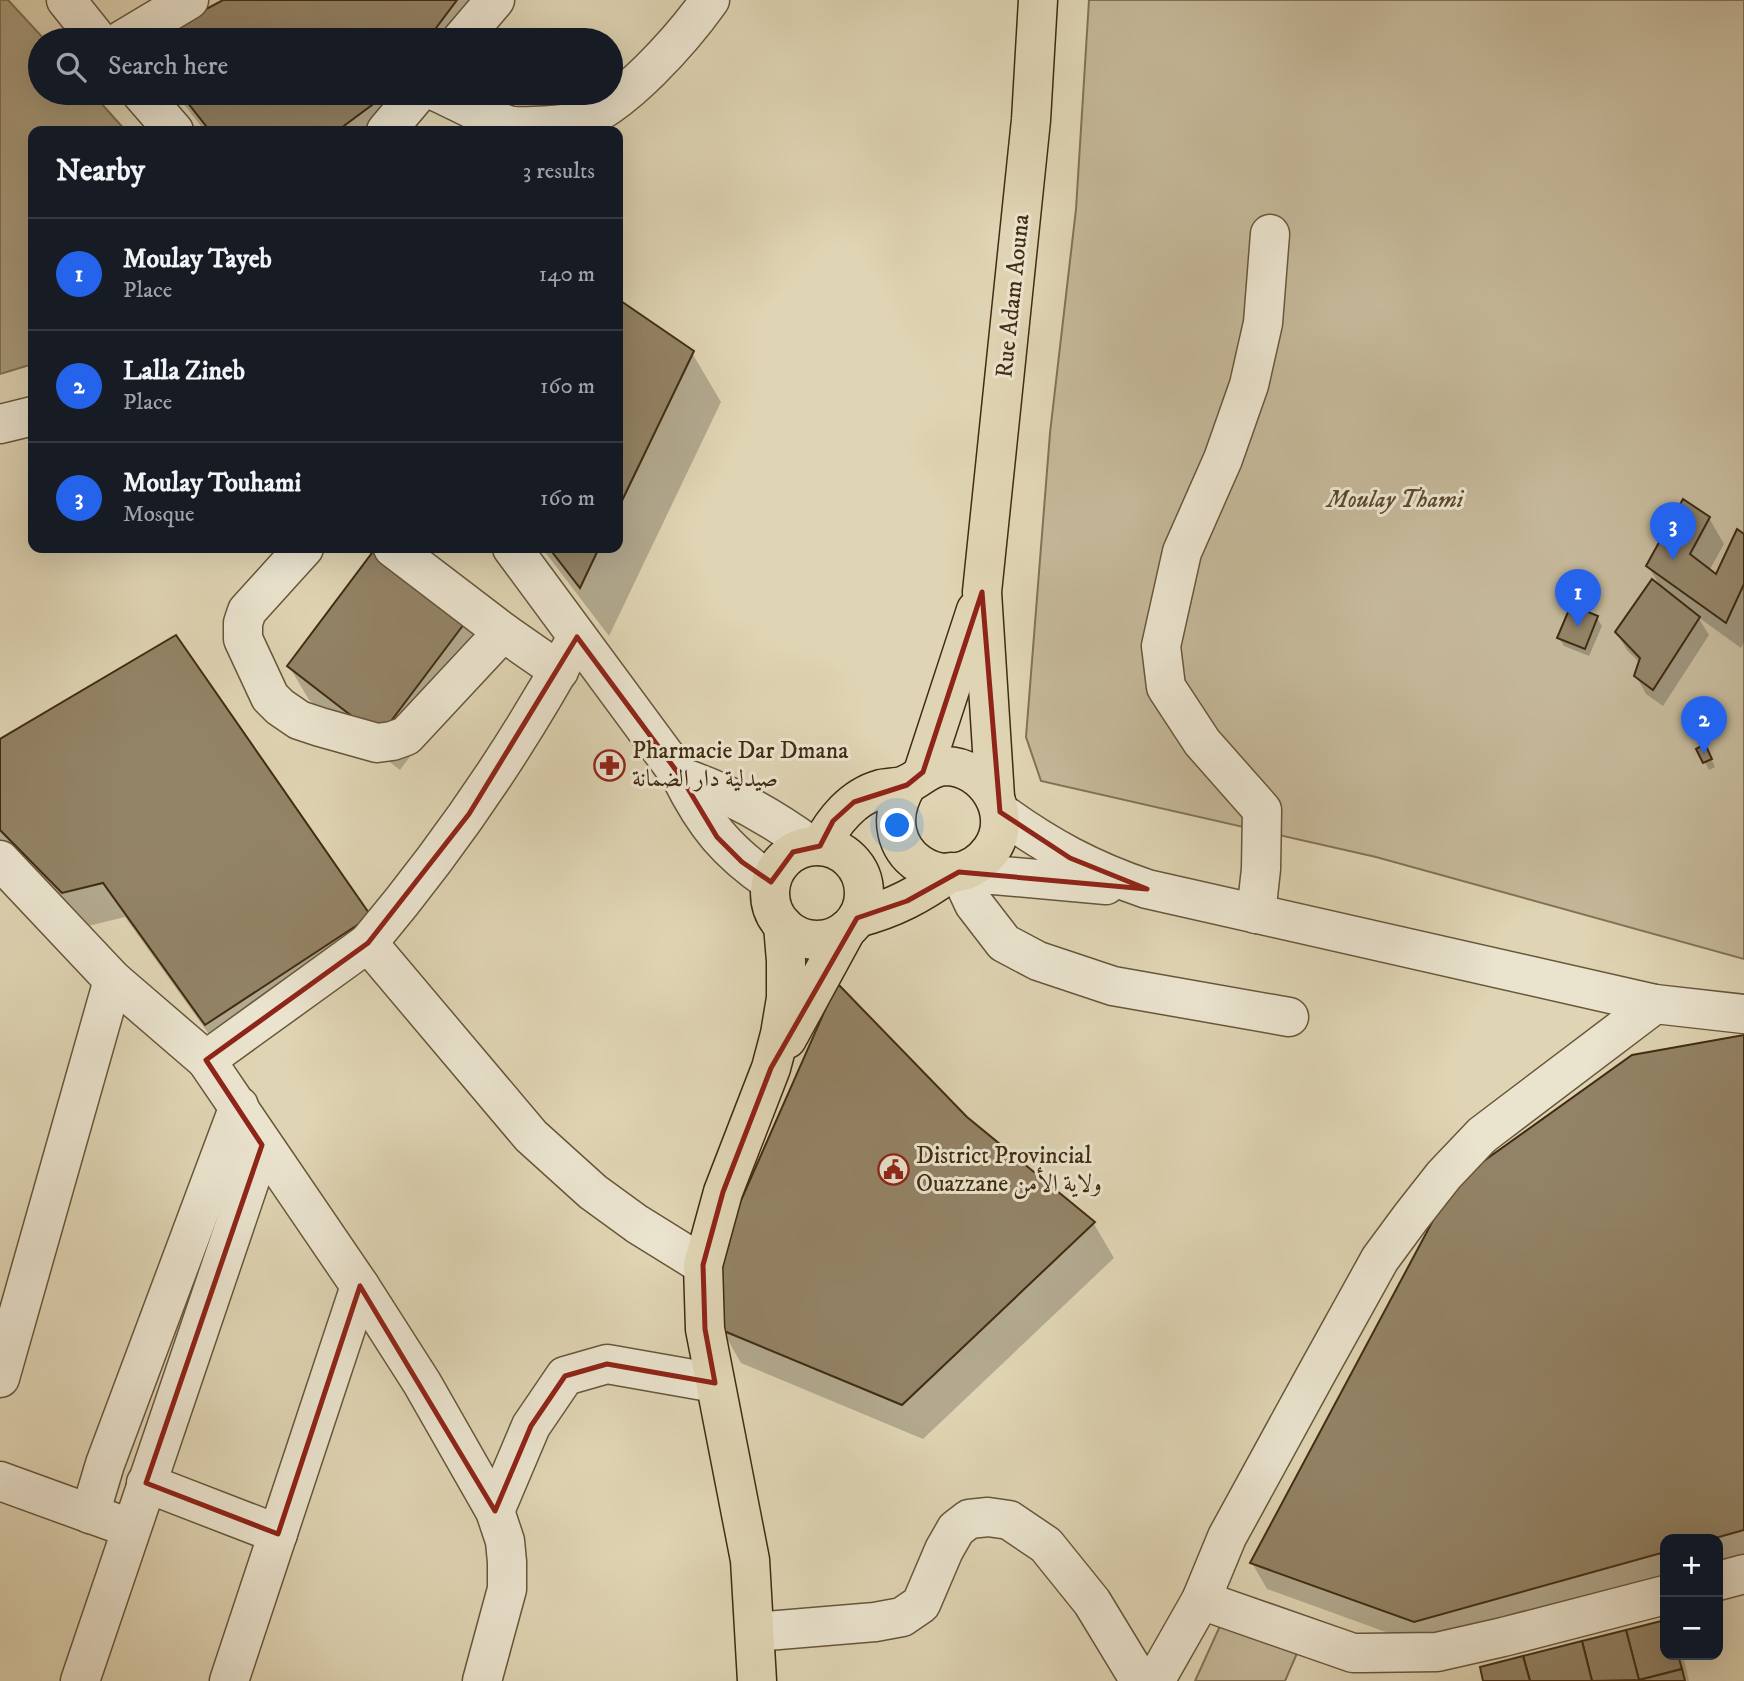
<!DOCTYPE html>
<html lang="en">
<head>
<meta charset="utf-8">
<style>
	body { margin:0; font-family:"IM FELL DW Pica",Amiri,serif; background:#20242c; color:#f1f3f6 }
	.controls { position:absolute; right:21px; bottom:21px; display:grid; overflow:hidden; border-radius:14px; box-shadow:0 7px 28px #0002 }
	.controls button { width:63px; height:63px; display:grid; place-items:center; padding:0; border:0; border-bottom:2px solid #363941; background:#171b24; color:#f1f3f6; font:35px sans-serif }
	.you { position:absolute; left:898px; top:826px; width:24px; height:24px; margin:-18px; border:5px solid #fff; border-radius:50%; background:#1a73e8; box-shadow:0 0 0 10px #1a73e833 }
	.badge { display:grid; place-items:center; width:46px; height:46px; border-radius:50%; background:#2563eb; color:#fff; font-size:23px; font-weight:700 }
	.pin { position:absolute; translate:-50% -58px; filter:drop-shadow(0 2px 4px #0008) }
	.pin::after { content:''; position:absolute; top:37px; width:24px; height:21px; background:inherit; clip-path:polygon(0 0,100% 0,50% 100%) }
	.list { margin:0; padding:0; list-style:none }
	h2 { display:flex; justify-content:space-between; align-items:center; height:91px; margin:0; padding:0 28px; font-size:30px }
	h2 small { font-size:23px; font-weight:400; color:#9ea1a6 }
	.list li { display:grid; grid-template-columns:46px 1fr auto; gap:21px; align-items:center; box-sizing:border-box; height:112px; padding:0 28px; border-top:2px solid #363941 }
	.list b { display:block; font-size:26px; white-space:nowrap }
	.list p { margin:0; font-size:23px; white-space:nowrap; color:#9ea1a6 }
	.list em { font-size:23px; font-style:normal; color:#9ea1a6 }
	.icon { flex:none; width:38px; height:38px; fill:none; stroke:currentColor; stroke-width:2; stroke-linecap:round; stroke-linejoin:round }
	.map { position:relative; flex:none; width:1744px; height:1681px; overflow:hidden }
	.search { position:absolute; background:#171b24; box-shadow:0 7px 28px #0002; left:28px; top:28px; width:595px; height:77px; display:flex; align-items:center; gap:18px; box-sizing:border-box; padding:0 24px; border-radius:38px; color:#9ea1a6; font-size:26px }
	.panel { position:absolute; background:#171b24; box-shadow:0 7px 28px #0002; left:28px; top:126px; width:595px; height:427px; border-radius:14px }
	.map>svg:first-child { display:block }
</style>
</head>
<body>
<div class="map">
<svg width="1744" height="1681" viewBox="0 0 1744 1681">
	<rect width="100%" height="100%" fill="#dfd4b3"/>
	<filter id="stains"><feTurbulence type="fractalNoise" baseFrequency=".00286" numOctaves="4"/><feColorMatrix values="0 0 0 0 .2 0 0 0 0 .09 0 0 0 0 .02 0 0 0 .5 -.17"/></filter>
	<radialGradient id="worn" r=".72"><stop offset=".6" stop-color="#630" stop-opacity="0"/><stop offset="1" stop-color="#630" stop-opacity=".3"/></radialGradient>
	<g fill="#c4b798" stroke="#827255" stroke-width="2">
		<path d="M1089 0H1744V959L1376 857 1041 781 1026 737 1050 433 1076 209Z"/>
		<path d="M1224 1617 1298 1651 1285 1681H1195Z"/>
	</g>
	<path fill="#a99b7c" stroke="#7f6f52" stroke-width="2" d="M0 0H8L45 40H40V93H92L126 131H33V364L0 374Z"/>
	<g fill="#0003">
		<path d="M227 0H503L473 40H152Z"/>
		<path d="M175 93H433L399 131H205Z"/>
		<path d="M618 301 692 353 721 402 609 636 542 548H618Z"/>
		<path d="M1709 518 1724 544 1709 571 1717 577 1744 536V642L1741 648 1698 617 1709 635 1663 706 1646 694 1636 676 1640 663 1627 650 1617 633 1662 589 1648 566Z"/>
		<path d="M1597 618 1602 626 1589 656 1564 646 1559 638Z"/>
		<path d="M466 622 486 656 400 770 309 700 289 666Z"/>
		<path d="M0 741 369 917 226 1058 125 917 84 927 0 842Z"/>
		<path d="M1698 749 1709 754 1715 767 1709 770Z"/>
		<path d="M1744 1037V1560L1718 1568V1539H1665V1582L1430 1648 1267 1589 1252 1563Z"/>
		<path d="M965 1118 1094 1224 1114 1258 923 1439 741 1363 721 1328Z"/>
		<path d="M1665 1622V1655H1683L1689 1681H1485L1482 1669Z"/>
	</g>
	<g fill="#938366" stroke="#412c12" stroke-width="2">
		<path d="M223 0H457L427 40H148Z"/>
		<path d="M180 93H382L372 105 337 131H210Z"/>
		<path d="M618 299 694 351 618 509Z"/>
		<path d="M1683 499 1710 517 1690 554 1716 574 1737 529 1744 534V584L1726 623 1646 566Z"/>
		<path d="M549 548H599L580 588Z"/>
		<path d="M375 549 467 620 379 737 287 666Z"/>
		<path d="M1652 579 1700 617 1653 690 1634 676 1640 658 1615 632Z"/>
		<path d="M1571 605 1598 616 1585 649 1557 638Z"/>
		<path d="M176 635 371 916 205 1025 103 883 62 893 0 830V739Z"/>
		<path d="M1705 744 1712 759 1703 763 1696 749Z"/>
		<path d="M837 983 967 1117 1095 1222 902 1405 719 1329 723 1241Z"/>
		<path d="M1744 1035V1530L1712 1539H1665V1552L1414 1622 1250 1563 1453 1183 1632 1055Z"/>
		<path d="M1665 1620V1655H1678L1682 1669 1639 1680 1626 1630Z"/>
		<path d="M1626 1630 1639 1680 1592 1681 1582 1641Z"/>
		<path d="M1582 1641 1592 1681H1530L1523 1656Z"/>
		<path d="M1523 1656 1530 1681H1483L1480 1667Z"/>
		<path d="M1682 1669 1685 1681H1639V1680Z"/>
	</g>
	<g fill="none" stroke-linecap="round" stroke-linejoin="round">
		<defs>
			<g id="minor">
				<path d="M66 0 98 40"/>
				<path d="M122 40 189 0"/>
				<path d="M461 40 495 0"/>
				<path d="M141 93 174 131"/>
				<path d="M439 93C455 100 499 124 513 126 526 127 565 125 577 122 622 108 683 38 710 0"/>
				<path d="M386 131 418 93"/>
				<path d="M0 424 33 416"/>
				<path d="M304 548 247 611 243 623V639L270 697 280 707 299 720 320 727 377 743 392 741 406 736 503 632"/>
				<path d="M393 548 503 632 559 671"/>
				<path d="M512 548 681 777C704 824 727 852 771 882"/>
				<path d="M681 777C729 793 770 816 811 846"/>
				<path d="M1000 812C1048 847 1091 870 1147 889L1655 1004 1744 1014"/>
				<path d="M0 860 113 980 206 1060"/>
				<path d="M1106 885 959 872 974 904 1004 943 1038 961 1113 986 1289 1017"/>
				<path d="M1256 914 1261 869 1262 810 1202 742 1166 687 1161 646 1182 552 1223 459 1249 385 1263 323 1270 234"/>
				<path d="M368 943C448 848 518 746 577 637"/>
				<path d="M0 1378 113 980"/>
				<path d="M0 1481 113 1522"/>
				<path d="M146 1483 278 1534"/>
				<path d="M495 1511 531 1426 565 1376 607 1364 715 1383"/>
				<path d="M90 1514 105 1464 239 1106"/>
				<path d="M1718 1581 1744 1574"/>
				<path d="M1201 1600 1353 1653H1363L1437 1652 1503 1637 1665 1595"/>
				<path d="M755 1632 875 1622 902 1617 921 1604 944 1550 956 1529 969 1519 988 1517 1009 1520 1046 1545 1092 1602 1140 1681"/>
				<path d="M80 1681 262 1145"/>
				<path d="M229 1681 360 1286"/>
				<path d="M482 1681 507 1589V1562L505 1541 495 1511 422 1383 360 1286 206 1060 368 943 531 1136 593 1192 637 1224 703 1265"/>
				<path d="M1155 1681 1201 1600 1227 1537 1314 1378 1380 1259 1411 1217 1444 1175 1482 1135 1655 1004"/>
			</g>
			<g id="major">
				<path d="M923 772 976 610"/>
				<path d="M995 797 982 592 1031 120 1038 0"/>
				<path d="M820 846C834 821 852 797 881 789 889 787 900 788 907 784 921 778 928 767 945 766 986 766 1016 815 991 850 951 905 866 853 907 785"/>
				<circle cx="817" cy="893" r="47"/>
				<path d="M857 918C893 909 921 894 951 872"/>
				<path d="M787 1039 847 929"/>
				<path d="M757 1681 750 1560 705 1329 703 1265 723 1192 771 1068 780 1034 786 998V961L783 925"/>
			</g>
		</defs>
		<use href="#minor" stroke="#68563a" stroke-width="41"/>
		<use href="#major" stroke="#412c12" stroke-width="41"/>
		<use href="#minor" stroke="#eae3ce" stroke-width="38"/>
		<use href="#major" stroke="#dfd4b3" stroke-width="38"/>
	</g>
	<path fill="none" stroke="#8f2418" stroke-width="5" stroke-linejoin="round" d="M982 592 1000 812 1070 858 1147 889 959 872 907 901 857 918 771 1068 723 1192 703 1265 705 1329 715 1383 607 1364 565 1376 531 1426 495 1511 360 1286 278 1534 146 1483 262 1145 206 1060 368 943 469 814 577 637 681 777 717 837 742 862 771 882 793 852 820 846 833 821 854 802 907 785 923 772Z"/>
	<defs>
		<symbol id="pharmacy-ring" viewBox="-11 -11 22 22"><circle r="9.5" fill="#eae3ce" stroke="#8f2418" stroke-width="1.5"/><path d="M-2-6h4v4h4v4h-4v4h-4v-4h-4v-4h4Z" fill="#8f2418"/></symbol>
		<symbol id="civic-ring" viewBox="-11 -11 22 22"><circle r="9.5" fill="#eae3ce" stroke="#8f2418" stroke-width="1.5"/><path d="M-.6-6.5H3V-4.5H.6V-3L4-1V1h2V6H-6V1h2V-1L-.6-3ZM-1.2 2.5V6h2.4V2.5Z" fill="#8f2418"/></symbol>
	</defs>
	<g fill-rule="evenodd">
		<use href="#pharmacy-ring" x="592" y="748" width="35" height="35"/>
		<use href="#civic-ring" x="876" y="1152" width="35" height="35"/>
	</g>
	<g text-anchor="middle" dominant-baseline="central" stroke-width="6" stroke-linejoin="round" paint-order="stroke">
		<g font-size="24" fill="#412c12" stroke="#eae3ce">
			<text transform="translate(1013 296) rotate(-84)">Rue Adam Aouna</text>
		</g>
		<g font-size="24" font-style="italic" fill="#5b482d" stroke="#eae3ce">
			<text x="1395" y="500">Moulay Thami</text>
		</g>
		<g font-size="24" fill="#412c12" stroke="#eae3ce" text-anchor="start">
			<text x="632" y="751">Pharmacie Dar Dmana<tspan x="632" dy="28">صيدلية دار الضمانة</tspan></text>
			<text x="916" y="1156">District Provincial<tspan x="916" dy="28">Ouazzane ولاية الأمن</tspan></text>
		</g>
	</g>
	<rect width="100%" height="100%" filter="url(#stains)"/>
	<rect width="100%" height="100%" fill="url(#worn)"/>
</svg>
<div class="controls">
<button>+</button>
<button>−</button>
</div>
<div class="you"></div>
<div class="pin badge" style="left:1578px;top:627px">1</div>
<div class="pin badge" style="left:1704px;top:754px">2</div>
<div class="pin badge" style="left:1673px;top:560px">3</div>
<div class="search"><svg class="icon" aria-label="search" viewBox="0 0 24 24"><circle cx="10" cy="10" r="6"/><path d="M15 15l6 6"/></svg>Search here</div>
<section class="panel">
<h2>Nearby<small>3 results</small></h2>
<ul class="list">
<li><span class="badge">1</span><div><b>Moulay Tayeb</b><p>Place</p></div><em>140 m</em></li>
<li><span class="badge">2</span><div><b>Lalla Zineb</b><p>Place</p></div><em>160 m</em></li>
<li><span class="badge">3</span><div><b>Moulay Touhami</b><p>Mosque</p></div><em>160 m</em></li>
</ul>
</section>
</div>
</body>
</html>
